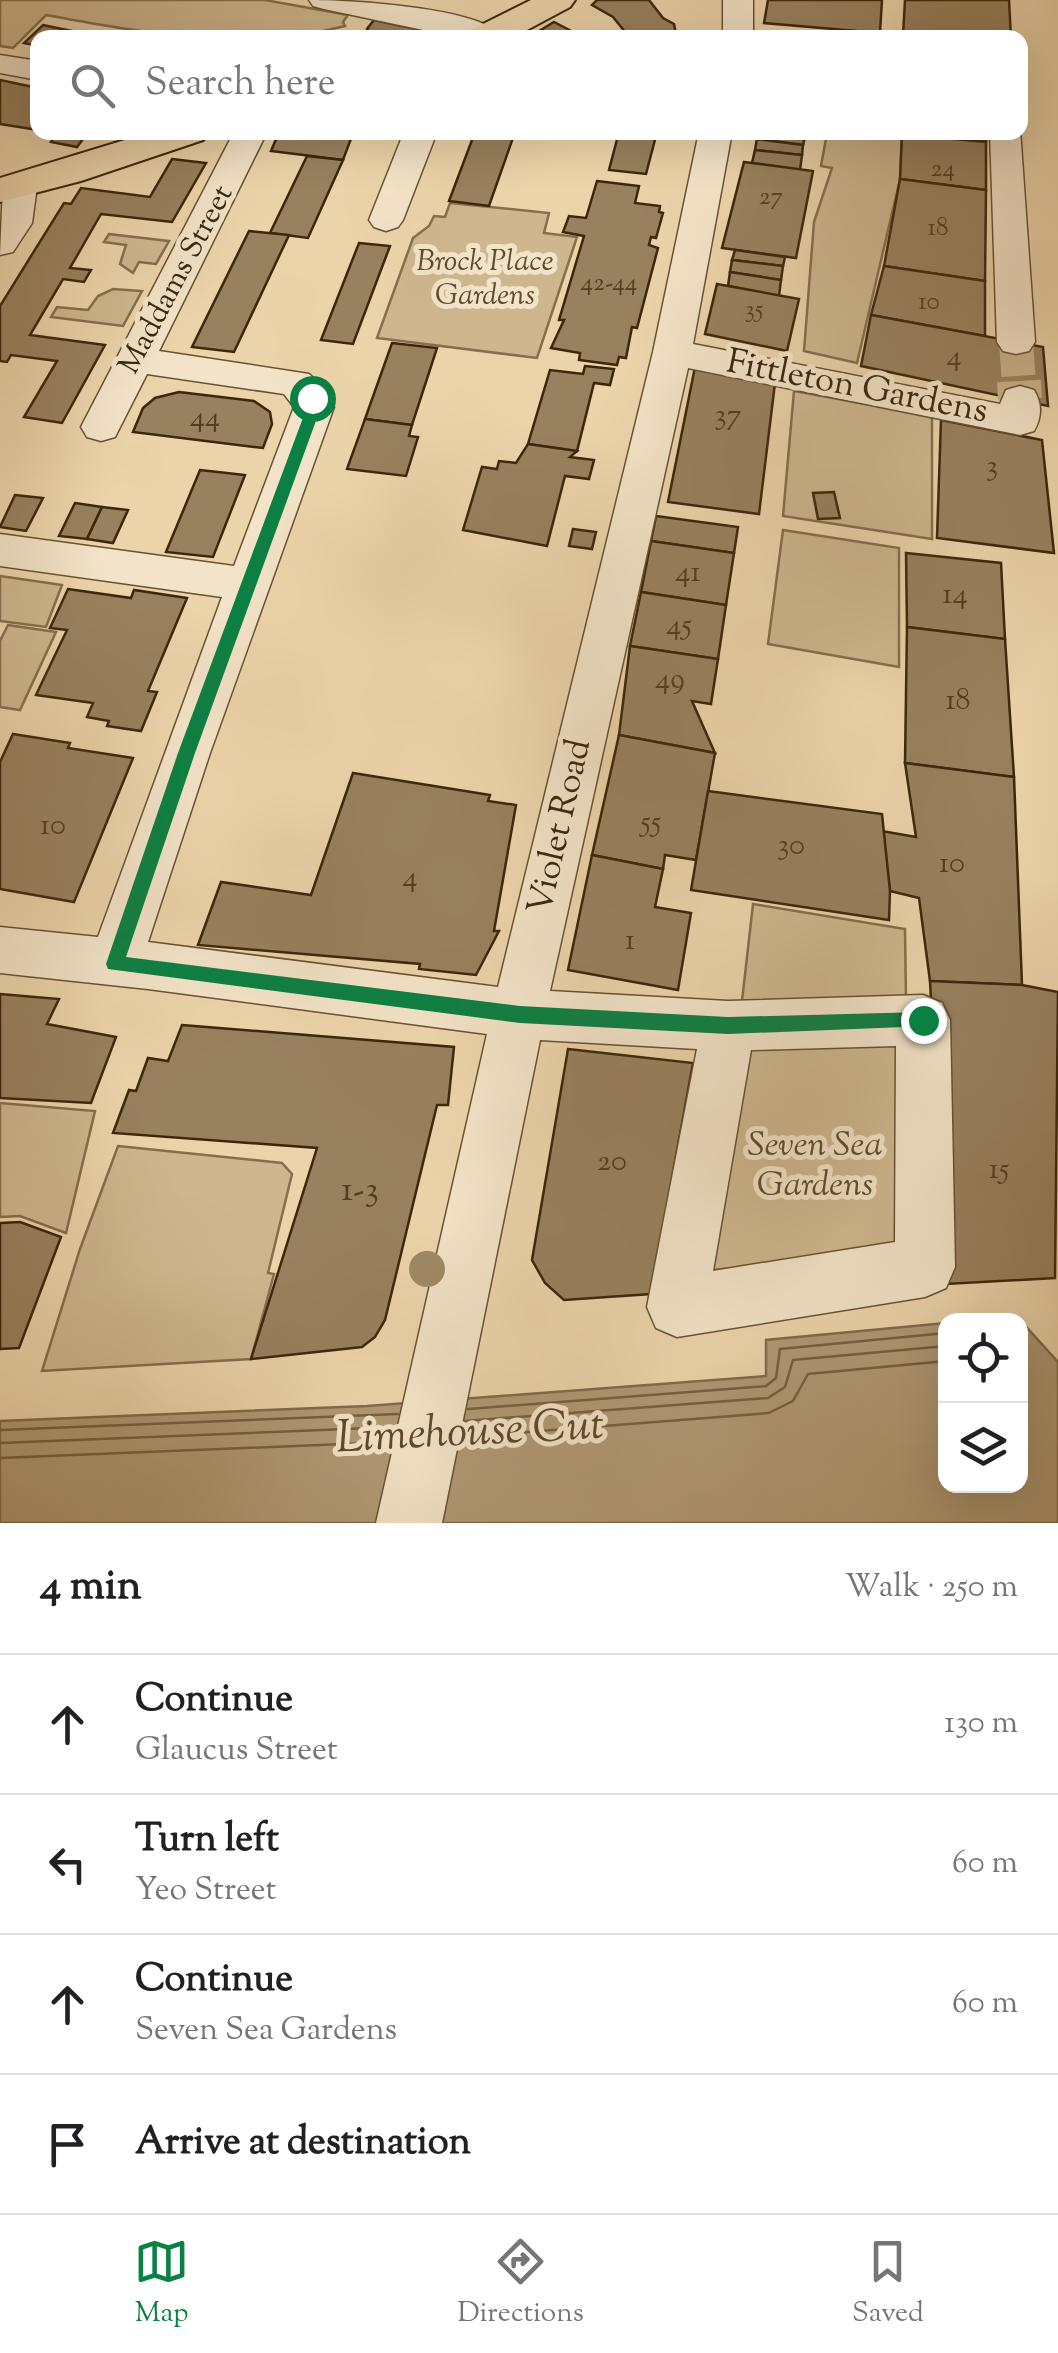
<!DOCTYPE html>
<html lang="en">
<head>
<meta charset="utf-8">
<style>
	body { margin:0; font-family:"Sorts Mill Goudy",serif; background:#f6f6f6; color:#202124 }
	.controls { position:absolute; right:30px; bottom:30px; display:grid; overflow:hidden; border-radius:20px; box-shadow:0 10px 40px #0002 }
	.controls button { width:90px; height:90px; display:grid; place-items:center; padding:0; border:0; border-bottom:2px solid #e0e0e0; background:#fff; color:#202124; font:50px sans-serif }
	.stop { position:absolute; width:30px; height:30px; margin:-22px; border:8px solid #0b8043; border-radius:50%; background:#fff }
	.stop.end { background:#0b8043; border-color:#fff; box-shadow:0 2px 10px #0008 }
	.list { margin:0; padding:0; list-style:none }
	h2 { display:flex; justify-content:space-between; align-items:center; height:130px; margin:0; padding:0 40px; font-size:42px }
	h2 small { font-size:32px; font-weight:400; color:#757577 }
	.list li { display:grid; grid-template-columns:65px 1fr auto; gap:30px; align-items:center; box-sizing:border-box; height:140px; padding:0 40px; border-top:2px solid #e0e0e0 }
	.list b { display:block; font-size:38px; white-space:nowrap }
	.list p { margin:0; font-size:32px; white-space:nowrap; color:#757577 }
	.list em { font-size:32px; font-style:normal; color:#757577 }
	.icon { flex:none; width:55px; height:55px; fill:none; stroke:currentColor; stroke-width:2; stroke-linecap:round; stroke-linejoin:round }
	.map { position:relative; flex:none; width:1058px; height:1523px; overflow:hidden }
	.search { position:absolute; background:#fff; box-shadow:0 10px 40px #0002; left:30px; right:30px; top:30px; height:110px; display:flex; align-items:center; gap:25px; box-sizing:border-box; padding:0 35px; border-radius:20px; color:#757577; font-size:38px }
	.sheet { height:690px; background:#fff }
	nav { display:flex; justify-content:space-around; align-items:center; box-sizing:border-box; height:140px; border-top:2px solid #e0e0e0; background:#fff; font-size:28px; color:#757577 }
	nav a { display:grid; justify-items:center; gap:5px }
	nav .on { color:#0b8043 }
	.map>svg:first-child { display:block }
</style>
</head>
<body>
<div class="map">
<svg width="1058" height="1523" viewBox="0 0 1058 1523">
	<rect width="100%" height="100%" fill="#ecd4aa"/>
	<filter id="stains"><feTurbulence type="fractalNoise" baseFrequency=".002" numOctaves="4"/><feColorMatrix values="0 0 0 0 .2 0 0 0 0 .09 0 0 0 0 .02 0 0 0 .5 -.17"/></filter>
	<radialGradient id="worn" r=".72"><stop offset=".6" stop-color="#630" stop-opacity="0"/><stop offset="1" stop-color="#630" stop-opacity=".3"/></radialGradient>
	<g fill="#ceb78f" stroke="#856f4d" stroke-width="2.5">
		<path d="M0 0H265L348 15 343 22 345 26C246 52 145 33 46 15L13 48 0 46Z"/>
		<path d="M827 133H902L900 179 857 363 804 351 814 222 832 168 821 166Z"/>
		<path d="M450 203 549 213 544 233 577 237 537 358 377 338 413 238 429 226 434 216 445 217Z"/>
		<path d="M109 234 169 241 156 264 139 262 133 273 120 264 126 245 104 242Z"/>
		<path d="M113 289 142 291 123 326 51 317 57 307 88 310 98 296Z"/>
		<path d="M794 391 932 416V539L783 516Z"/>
		<path d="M783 530 899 548V667L768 644Z"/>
		<path d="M0 576 62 585 46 627 0 621Z"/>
		<path d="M8 625 56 632 20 710 0 707V641Z"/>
		<path d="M753 904 905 929 906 1002 742 1001Z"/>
		<path d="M738 1037H906L908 1252 712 1270Z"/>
		<path d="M0 1103 95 1111 66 1233 20 1216 0 1217Z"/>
		<path d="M118 1146 282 1163 292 1174 268 1273 274 1274 251 1359 42 1371 80 1249Z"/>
	</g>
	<path fill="#b09974" stroke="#826b4a" stroke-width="2.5" d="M1021 1321 1058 1362V1523H0V1421L367 1406 766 1376V1340L945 1323 946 1486H1020Z"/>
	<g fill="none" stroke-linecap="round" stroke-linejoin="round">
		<g stroke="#766040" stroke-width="2.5">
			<path d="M468 1409 766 1386 776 1378 780 1349 946 1333"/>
			<path d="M465 1421 768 1398 785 1387 793 1360 946 1346"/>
			<path d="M0 1430 398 1414"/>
			<path d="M462 1437 769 1413 793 1401 808 1374 946 1361"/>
			<path d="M0 1443 395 1427"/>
			<path d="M0 1458 392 1442"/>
		</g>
	</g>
	<g fill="#98815e" stroke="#3c270b" stroke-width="2.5">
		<path d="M649 0 663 18 674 24 677 38H630L613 17 592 5 597 0Z"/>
		<path d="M768 0H882L880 33 764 23Z"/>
		<path d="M905 0H1009L1011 38 903 36Z"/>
		<path d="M374 20 422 30 429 38H375L367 29Z"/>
		<path d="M554 22 585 38H556L541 30Z"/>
		<path d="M43 25 105 38H38V46L24 43Z"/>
		<path d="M0 80 38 88V130L0 124Z"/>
		<path d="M50 132H112L83 139 77 147 51 142 57 134Z"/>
		<path d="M279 132H348L352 136 343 160 271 151Z"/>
		<path d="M475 132H515L489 206 449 201Z"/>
		<path d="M619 132H657L646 174 609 170Z"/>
		<path d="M758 132H801L806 133 803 145 757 139Z"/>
		<path d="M986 132V142L902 134V132Z"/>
		<path d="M902 134 986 142V190L900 179Z"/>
		<path d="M757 139 803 145 802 155 755 150Z"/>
		<path d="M755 150 802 155 800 170 752 163Z"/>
		<path d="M307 156 343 160 308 238 270 233Z"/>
		<path d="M172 159 206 163 172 222 101 214 70 268 91 270 84 282 63 279 30 335 105 345 62 423 24 417 57 361 11 355 7 362 0 361V306L64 203 71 204 81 188 150 197Z"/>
		<path d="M744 162 813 171 796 258 722 248Z"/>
		<path d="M900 179 986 190 985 281 884 266Z"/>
		<path d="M597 181 639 186 635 203 660 206 659 212 663 213 656 238 651 237 649 245 658 248 637 328 632 327 626 358 619 357 617 365 579 360 580 353 551 348 564 320H559L584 236 563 232 569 216 586 218Z"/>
		<path d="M249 231 289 235 234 352 192 347Z"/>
		<path d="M359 243 390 246 353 344 321 340Z"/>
		<path d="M735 250 785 257 783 266 732 260Z"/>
		<path d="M732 260 783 266 781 280 730 272Z"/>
		<path d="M884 266 985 281V336L871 315Z"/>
		<path d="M730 272 781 280 779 296 728 286Z"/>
		<path d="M717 284 799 299 787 351 705 334Z"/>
		<path d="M871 315 1043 347 1048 406 861 366Z"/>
		<path d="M392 343 437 348 412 425 365 419Z"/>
		<path d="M585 366 614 369 610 385 594 383 577 451 528 444 550 370 583 374Z"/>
		<path d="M695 367 775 383 759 514 668 502Z"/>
		<path d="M179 392 254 401 270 412 272 424 263 448 133 432 143 408 155 398Z"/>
		<path d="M365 419 412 425 409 436 418 437 406 476 347 469Z"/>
		<path d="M941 420 1042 440 1054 553 937 538Z"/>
		<path d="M528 444 577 451 570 457 594 460 589 479 565 476 547 546 463 530 482 467 497 469 499 461 516 463Z"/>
		<path d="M200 470 245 475 213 557 166 552Z"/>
		<path d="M834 492 840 518 818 519 813 493Z"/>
		<path d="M15 495 43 498 26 531 0 527Z"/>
		<path d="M75 503 102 507 87 539 59 536Z"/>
		<path d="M102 507 128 510 113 543 87 539Z"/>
		<path d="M656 516 738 527 734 553 651 541Z"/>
		<path d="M573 529 596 532 592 549 569 546Z"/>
		<path d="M651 541 734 553 726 605 641 592Z"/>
		<path d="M906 553 1001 563 1005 639 907 627Z"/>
		<path d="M68 589 131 598 134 590 187 598 148 691 157 692 141 731 107 726 109 721 87 717 93 703 36 695 67 630 50 628Z"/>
		<path d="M641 592 726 605 718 659 630 646Z"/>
		<path d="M907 627 1005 639 1014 777 905 763Z"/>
		<path d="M630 646 718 659 711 704 692 701 715 753 619 735Z"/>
		<path d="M13 734 70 743 68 748 133 758 74 902 0 889V762Z"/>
		<path d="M619 735 715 753 696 860 665 855 663 869 592 855Z"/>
		<path d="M905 763 1014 777 1022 985 930 981 919 898 890 891 882 831 916 837Z"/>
		<path d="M353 773 490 795 488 801 516 805 494 931H499L476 975 419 969 420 964 198 945 221 882 311 895Z"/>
		<path d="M708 791 882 814 890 891 889 920 691 890Z"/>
		<path d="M592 855 663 869 655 907 691 913 678 990 568 970Z"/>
		<path d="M930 981 1022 985 1058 992 1055 1278 946 1284Z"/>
		<path d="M0 994 59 999 47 1024 116 1037 91 1103 0 1098Z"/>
		<path d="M182 1025 454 1047 448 1105H437L385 1320 375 1337 362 1347 251 1359 317 1148 113 1133 129 1090 136 1091 148 1058 168 1061Z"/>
		<path d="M568 1049 693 1063 651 1294 564 1300 545 1283 532 1260Z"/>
		<path d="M20 1222 61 1237 19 1348 0 1349V1223Z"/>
	</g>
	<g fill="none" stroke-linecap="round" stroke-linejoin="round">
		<path stroke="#c9b18a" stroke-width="34" stroke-dasharray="34 18" stroke-linecap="butt" d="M1016 342 1019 384"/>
		<path stroke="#c9b18a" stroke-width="44" stroke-dasharray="44 22" stroke-linecap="butt" d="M1019 381 1020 399"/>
		<defs>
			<g id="minor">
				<path d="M309 0C345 0 481 7 501 36L461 38 324 9 313 6Z"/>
				<rect x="723" y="0" width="30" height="38"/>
				<path d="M0 55 38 61V80L0 73Z"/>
				<path d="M1020 129 1035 342 1029 351 1016 354 1003 351 997 342 990 132H1020Z"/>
				<path d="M234 132H267L159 351 309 374 326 389 334 407 210 753 148 942 498 987 653 352 699 132H732L693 344 1000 404 1006 390 1020 386 1034 390C1042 403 1042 417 1034 431L1020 435 688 368 550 991 728 1001 923 995 942 1003 950 1020 955 1267 946 1288 925 1297 677 1337 656 1328 647 1307 697 1049 540 1040 442 1523H376L487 1034 148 989 0 973V927L98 937 222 597 0 566V534L234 566 294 407 284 394 147 374 115 437 101 441 87 437 81 427ZM896 1046 895 1242 713 1271 751 1050Z"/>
				<path d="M404 132H437L403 220 398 227 386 231 374 227 369 220Z"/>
				<path d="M20 176 32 179 37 186 32 223 13 252 0 255 3 186 8 179Z"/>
			</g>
			<g id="major">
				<path d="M531 0H575L570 7 512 38H467L471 30Z"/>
				<path d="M151 132H209L203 140 81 181 0 202V178Z"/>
			</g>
		</defs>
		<use href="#minor" stroke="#685233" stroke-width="3"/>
		<use href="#major" stroke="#3c270b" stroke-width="4"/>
		<use href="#minor" fill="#f3e3c8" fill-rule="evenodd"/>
		<use href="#major" fill="#ecd4aa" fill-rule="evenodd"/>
	</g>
	<circle fill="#9f8965" cx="427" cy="1269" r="18"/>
	<path fill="#0b8043" d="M307 395H316L321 407 195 753 126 957 520 1006 728 1017 923 1012 929 1014V1026L728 1034 520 1023 108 969 106 964 178 753 307 407Z"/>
	<g text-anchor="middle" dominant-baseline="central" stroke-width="10" stroke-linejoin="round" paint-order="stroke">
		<g font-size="25" fill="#533e20">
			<text x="943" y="170">24</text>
			<text x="771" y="198">27</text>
			<text x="938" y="229">18</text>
			<text x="609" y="284">42-44</text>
			<text x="929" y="303">10</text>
			<text x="754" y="311">35</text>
		</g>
		<g font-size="30" font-style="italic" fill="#604b2c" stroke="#f3e3c8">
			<text x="485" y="262">Brock Place<tspan x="485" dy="34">Gardens</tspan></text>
		</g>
		<g font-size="30" fill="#3c270b" stroke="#f3e3c8">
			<text transform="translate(177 280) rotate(-62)">Maddams Street</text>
		</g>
		<g font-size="30" fill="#533e20">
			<text x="954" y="357">4</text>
			<text x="728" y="416">37</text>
			<text x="205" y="418">44</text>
			<text x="992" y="467">3</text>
			<text x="688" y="573">41</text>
			<text x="955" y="595">14</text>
			<text x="679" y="626">45</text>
			<text x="670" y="680">49</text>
			<text x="958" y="701">18</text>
			<text x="651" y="823">55</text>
			<text x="53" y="826">10</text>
			<text x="791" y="846">30</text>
			<text x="952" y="864">10</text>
			<text x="410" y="878">4</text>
			<text x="630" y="941">1</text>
			<text x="612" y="1162">20</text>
			<text x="999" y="1170">15</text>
		</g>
		<g font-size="35" fill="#3c270b" stroke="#f3e3c8">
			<text transform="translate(857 388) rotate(11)">Fittleton Gardens</text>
			<text transform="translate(561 827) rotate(-77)">Violet Road</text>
		</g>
		<g font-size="35" font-style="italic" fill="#604b2c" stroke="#f3e3c8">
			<text x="815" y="1146">Seven Sea<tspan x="815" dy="40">Gardens</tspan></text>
		</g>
		<g font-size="35" fill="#533e20">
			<text x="360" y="1191">1-3</text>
		</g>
		<g font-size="45" font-style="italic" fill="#5f492a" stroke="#f3e3c8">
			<text transform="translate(470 1434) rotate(-3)">Limehouse Cut</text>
		</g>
	</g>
	<rect width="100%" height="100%" filter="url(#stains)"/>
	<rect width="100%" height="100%" fill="url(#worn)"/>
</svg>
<div class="controls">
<button><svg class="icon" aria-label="locate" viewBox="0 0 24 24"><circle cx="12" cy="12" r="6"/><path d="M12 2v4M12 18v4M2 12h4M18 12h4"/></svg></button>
<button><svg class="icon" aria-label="layers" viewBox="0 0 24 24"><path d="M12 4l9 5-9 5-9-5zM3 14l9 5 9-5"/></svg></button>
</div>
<div class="stop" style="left:312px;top:398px"></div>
<div class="stop end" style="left:923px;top:1020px"></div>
<div class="search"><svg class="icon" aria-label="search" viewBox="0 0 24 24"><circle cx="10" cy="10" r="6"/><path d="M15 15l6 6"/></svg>Search here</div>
</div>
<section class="sheet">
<h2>4 min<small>Walk · 250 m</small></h2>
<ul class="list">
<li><svg class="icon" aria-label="ahead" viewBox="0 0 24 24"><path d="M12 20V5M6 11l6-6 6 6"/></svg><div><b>Continue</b><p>Glaucus Street</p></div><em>130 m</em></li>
<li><svg class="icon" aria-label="left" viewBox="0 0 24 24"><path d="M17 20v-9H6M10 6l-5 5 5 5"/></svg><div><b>Turn left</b><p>Yeo Street</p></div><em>60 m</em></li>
<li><svg class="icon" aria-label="ahead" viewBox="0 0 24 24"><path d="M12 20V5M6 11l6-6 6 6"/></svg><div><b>Continue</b><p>Seven Sea Gardens</p></div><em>60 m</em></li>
<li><svg class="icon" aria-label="arrive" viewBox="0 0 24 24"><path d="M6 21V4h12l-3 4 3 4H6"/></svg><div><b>Arrive at destination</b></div></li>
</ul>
</section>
<nav>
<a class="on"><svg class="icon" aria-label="map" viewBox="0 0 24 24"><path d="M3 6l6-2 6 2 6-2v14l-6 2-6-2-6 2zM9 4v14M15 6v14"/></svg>Map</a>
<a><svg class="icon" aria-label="directions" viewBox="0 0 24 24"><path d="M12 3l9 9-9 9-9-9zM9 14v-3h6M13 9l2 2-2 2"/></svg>Directions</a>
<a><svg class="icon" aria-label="saved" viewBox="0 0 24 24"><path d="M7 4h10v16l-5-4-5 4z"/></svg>Saved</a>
</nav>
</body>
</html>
